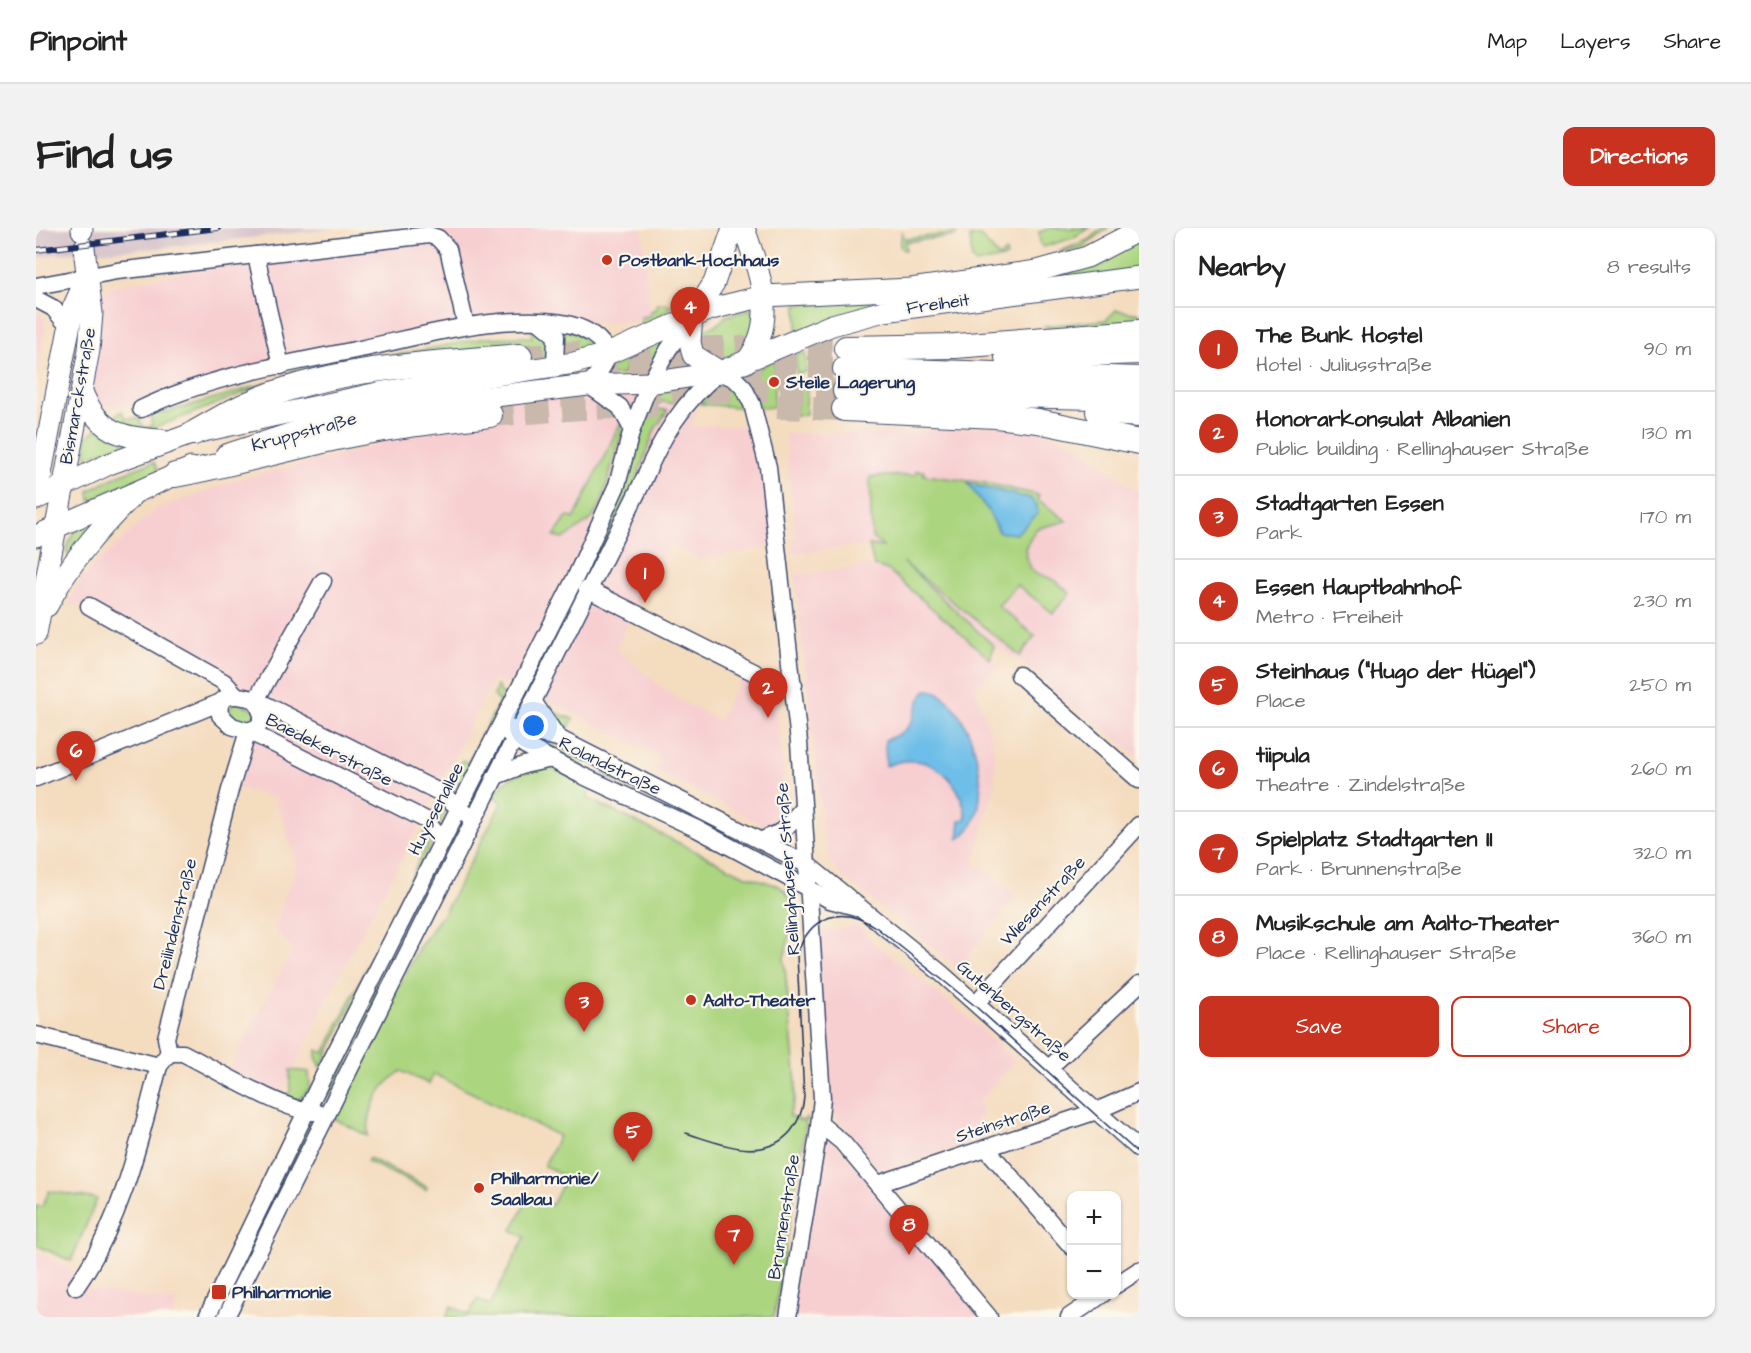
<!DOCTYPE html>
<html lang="en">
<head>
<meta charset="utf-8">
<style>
	body { margin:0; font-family:"Architects Daughter",sans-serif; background:#f2f2f2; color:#222 }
	.controls { position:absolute; right:18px; bottom:18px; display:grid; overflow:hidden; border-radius:12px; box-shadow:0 2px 4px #0004 }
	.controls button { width:54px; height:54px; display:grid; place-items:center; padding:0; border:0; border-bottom:2px solid #e0e0e0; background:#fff; color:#222; font:30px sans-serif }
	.you { position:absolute; left:498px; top:498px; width:21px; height:21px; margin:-15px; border:4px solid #fff; border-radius:50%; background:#1a73e8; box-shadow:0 0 0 9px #1a73e833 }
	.badge { display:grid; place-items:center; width:39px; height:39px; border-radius:50%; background:#c8321e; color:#fff; font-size:20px; font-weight:700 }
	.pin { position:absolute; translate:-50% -50px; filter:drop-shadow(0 2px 3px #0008) }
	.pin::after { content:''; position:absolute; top:32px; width:21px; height:18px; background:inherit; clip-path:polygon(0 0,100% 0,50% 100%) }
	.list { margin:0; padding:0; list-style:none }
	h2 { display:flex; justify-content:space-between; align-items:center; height:78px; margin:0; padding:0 24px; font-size:26px }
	h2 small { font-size:20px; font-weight:400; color:#767676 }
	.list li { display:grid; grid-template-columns:39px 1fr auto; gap:18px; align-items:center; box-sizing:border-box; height:84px; padding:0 24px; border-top:2px solid #e0e0e0 }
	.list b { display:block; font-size:22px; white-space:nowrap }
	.list p { margin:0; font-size:20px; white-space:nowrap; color:#767676 }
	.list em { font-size:20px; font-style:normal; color:#767676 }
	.actions { display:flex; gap:12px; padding:18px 24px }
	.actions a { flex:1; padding:14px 0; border:2px solid #c8321e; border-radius:12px; text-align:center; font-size:21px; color:#c8321e }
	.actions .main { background:#c8321e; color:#fff }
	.map { position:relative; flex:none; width:1103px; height:1089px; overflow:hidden; border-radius:12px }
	header { display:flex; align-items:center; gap:36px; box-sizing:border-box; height:84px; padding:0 30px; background:#fff; border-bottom:2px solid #e0e0e0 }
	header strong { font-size:28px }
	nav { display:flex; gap:33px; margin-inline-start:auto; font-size:21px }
	.intro { display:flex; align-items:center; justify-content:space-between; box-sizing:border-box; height:144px; padding:0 36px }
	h1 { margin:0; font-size:42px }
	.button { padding:15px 27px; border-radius:12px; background:#c8321e; color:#fff; font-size:21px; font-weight:700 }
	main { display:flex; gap:36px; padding:0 36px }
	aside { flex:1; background:#fff; border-radius:12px; box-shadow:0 2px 4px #0004 }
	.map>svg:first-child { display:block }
</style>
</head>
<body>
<header>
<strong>Pinpoint</strong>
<nav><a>Map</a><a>Layers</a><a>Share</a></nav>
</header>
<div class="intro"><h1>Find us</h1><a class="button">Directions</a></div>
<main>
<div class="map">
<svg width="1103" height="1089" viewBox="0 0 1103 1089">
	<rect width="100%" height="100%" fill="#fbf7ec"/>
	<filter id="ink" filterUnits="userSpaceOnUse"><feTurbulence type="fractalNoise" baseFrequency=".0167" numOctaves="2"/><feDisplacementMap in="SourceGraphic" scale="12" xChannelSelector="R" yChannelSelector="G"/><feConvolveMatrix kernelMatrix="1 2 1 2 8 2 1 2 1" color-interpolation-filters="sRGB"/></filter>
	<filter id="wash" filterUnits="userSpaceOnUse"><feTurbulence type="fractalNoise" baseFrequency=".008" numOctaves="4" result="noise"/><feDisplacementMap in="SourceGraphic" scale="24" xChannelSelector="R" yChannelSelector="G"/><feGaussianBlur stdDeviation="1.35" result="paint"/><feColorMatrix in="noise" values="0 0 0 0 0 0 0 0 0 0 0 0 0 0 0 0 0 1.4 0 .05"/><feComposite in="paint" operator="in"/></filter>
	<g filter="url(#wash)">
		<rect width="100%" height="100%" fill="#f4dcbf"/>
		<g fill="#f7cfd1">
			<path d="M367 0H606L615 93 432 95 413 21 367 8Z"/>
			<path d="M401 11 427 96 248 133 224 32Z"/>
			<path d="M218 30 242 136 105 178H57L54 165 64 67 73 60 86 57Z"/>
			<path d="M0 84 7 87 9 100 0 151Z"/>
			<path d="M595 158 639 179 661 182 655 198H721L739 316 666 333 634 316 616 352 614 354 609 352 580 422 641 471 683 492 709 442 738 458 751 577 749 587 743 595 727 597 620 542 625 529 517 475 457 451 385 595 307 739 243 872 191 845 257 721 238 701 261 636 240 570 196 558 214 506 244 476 190 452 52 377 31 378 46 349 119 281 207 250 328 221 461 168Z"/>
			<path d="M967 197 1009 204 1042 218 1103 265V531L1060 493 1051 491 986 434 958 418 848 320 833 317 757 325 756 312 760 311 749 206 876 204Z"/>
			<path d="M838 337 852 342 962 437 939 461 953 500 959 533 958 560 938 634 980 667 923 740 807 649 795 635 789 617 759 347Z"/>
			<path d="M821 697 839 716 930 788 979 833 943 873 947 887 940 891 947 910 846 944 796 885 789 824 780 706Z"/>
			<path d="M785 901 952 1089H753Z"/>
			<path d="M0 1023 46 1047 42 1060 142 1074 135 1089H0Z"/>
		</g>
		<path fill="#d2bdc6" d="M0 0H304L122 20 20 26 0 30Z"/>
		<g fill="#acd580" stroke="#64826f" stroke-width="1.5">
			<path d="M1015 0H1053L1037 10 1007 19 1004 16 1003 4Z"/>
			<path d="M1066 0H1072L1047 19 1020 25 1054 11Z"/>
			<path d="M866 4 869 11 920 5V8L869 14 870 22H867L864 18Z"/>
			<path d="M944 8 963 29 970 24 971 29 940 36 936 31 934 9Z"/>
			<path d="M1103 9V42L996 57Z"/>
			<path d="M844 70V78L761 105V76Z"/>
			<path d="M630 75 635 78 607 102 605 89 614 88V83L620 82 621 76Z"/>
			<path d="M715 81 722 89C710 116 699 143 664 126L663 105 682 96 690 88Z"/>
			<path d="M1080 82 1103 86V118L1007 98 1070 92Z"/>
			<path d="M496 99 513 109 512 125 509 130 228 157 111 203 71 193 86 183 90 191 101 190 109 200 116 198 114 184 122 179 125 186 254 148 255 144 344 126 346 130 448 110 496 109Z"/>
			<path d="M524 100H533L561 119 527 130 529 115Z"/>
			<path d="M628 111 612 145 598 146 604 119Z"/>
			<path d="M645 118 657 138 631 141 637 125Z"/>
			<path d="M789 122V142L781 144V123Z"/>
			<path d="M592 124 588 147H571L578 130Z"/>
			<path d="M770 125V144L760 146V126Z"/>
			<path d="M739 131V141L742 140V159L738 160V179L724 180 708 149Z"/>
			<path d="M771 156 770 186 759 188 760 157Z"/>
			<path d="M688 159 703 164 711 180 664 176Z"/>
			<path d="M650 161 638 175 615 173 619 164Z"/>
			<path d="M611 181 632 182 619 201 601 250 537 378H535Z"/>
			<path d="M584 196H586V204L565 276 556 291 527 311 518 308 532 288 538 291Z"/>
			<path d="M63 200 91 215 51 230 50 209Z"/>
			<path d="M118 234 123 245 54 272 53 263 83 247Z"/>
			<path d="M880 243H888V247L949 255 1003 267 1001 271 1031 293 1000 301 989 320C993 342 994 344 1014 350 1021 352 1028 361 1034 365L1017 385 981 357 962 378 999 408 984 428 867 334 958 418 954 431 852 342 838 338 833 317 847 319 836 310 834 249 879 247Z"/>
			<path d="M62 293 33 326H31V319L39 302Z"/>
			<path d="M461 458 469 470 428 552 413 559 426 532 432 535 463 474 458 467Z"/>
			<path d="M198 474 219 481 218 491 210 494 196 488 193 480Z"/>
			<path d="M518 484 537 491 529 507 511 486Z"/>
			<path d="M499 508 549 532 550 534 540 537 497 514Z"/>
			<path d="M469 511 435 583 432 573 460 518Z"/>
			<path d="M513 539 556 558 551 570 708 647 743 658 750 664 755 674 758 689 748 730 760 855 759 870 753 888 766 893 771 890 738 1089H410L415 1078 433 1087 441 1071 454 1077 489 1009 476 1002 494 967 516 977 530 949 508 938 523 908 398 846 393 856 365 843C341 860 332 880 332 908L297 890 383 719 408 685 466 574 458 569C470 545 488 543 513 539Z"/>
			<path d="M565 545C597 561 630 572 662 587L649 585 562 546Z"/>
			<path d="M405 576 410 584 405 597 399 583Z"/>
			<path d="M391 602 396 615 285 839 280 829 281 822 288 825 391 617 386 609Z"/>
			<path d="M370 696H373L358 739 296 864 285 871Z"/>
			<path d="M254 842 273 844 274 860 264 871 250 870 254 863Z"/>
			<path d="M280 891 246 963 243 962 272 893Z"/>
			<path d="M333 930 391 959 390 962 331 933Z"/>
			<path d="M13 963 61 971 35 1033 0 1017V978L6 979Z"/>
		</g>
		<g fill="#6dbee8" stroke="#4476a3" stroke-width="1.5">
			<path d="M932 256 994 270 1001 277 1002 286 980 306 963 304 951 281Z"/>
			<path d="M890 462C930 460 971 581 922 611L924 593 930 590C926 550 891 520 850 538L849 512C888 499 872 483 890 462Z"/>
		</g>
	</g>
	<g filter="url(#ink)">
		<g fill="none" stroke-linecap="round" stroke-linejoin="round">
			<g stroke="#c9b9ac" stroke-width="24" stroke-dasharray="24 12" stroke-linecap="butt">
				<path d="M484 128 641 120H810"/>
				<path d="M521 144 640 139 809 141"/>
				<path d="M600 163H809"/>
				<path d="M741 179 808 181"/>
				<path d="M454 187 545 180 628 178"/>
			</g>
			<defs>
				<g id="minor">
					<path d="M220 27 245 138"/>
					<path d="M0 58 81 43 393 7 402 10 412 21 430 98"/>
					<path d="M0 71 17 80 33 99"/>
					<path d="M503 94 520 108 519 139"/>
					<path d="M105 181C173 148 251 136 324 121 376 110 428 95 481 93 507 92 543 92 563 112 580 128 564 144 552 157L584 179 596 201"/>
					<path d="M551 361 739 455 758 457"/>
					<path d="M53 378 188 454 199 466"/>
					<path d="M983 447 1103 552"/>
					<path d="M220 472 287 353"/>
					<path d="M497 473 522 510"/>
					<path d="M474 500 522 510 772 637 905 745 1103 921"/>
					<path d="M212 503 222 499 227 489 220 472"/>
					<path d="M471 504 490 518 543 546 661 601 794 672 820 679"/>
					<path d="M460 548 488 537 516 531"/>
					<path d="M0 550 185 474"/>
					<path d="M726 612 747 603 767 580"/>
					<path d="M406 613 390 592 212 503 196 498 184 487C180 462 204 467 220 472L403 564 431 586"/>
					<path d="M940 775 1103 597"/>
					<path d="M0 807 123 838"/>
					<path d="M133 825 130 810 134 794 194 562 212 503"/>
					<path d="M133 825H147C175 839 253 886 280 884"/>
					<path d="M1013 840 1103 756"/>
					<path d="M784 896 806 914 953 1089"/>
					<path d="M950 920 1036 1019"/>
					<path d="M842 956 1058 884 1103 864"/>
					<path d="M1080 1057 1103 1042"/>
					<path d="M40 1059C86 993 103 915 123 838L133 825"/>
					<path d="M171 1089 285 853 541 346 581 257 596 201 614 155 632 122 655 89"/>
					<path d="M190 1089 607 253C625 210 647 173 684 144L699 151 708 160 716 176 732 239 763 514 786 870 782 907 752 1089"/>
					<path d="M1033 1089 1067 1066"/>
				</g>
				<g id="major">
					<path d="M46 0V2"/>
					<path d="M708 0C723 45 744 94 709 135"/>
					<path d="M656 89 678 55 697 0"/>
					<path d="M656 89 654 114 657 127 684 144"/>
					<path d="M46 164C63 205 84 209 125 212"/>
					<path d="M190 227 269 201 384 177 552 157 614 155 684 144 796 97 848 83 1103 49"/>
					<path d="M0 271 73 236 158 205 342 165 538 135 571 126 675 81 728 68 875 61 1001 43 1051 29 1103 2"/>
					<path d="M0 271 37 80 51 49"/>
					<path d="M0 308 155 240"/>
					<path d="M11 378C33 336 60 304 94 270"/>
					<path d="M0 406 53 122 56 85 48 20"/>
				</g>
				<g id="highway">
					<path d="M810 120 919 118 1103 104"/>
					<path d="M971 129 1103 124"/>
					<path d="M809 141 1103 151"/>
					<path d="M809 163 1103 170"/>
					<path d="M808 181 960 188 1002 193 1103 214"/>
					<path d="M1062 184 1103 187"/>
					<path d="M158 205C176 195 195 183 214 175 297 138 395 136 484 128"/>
					<path d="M139 247C193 237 246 222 300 210 350 199 402 193 454 187"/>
				</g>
			</defs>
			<use href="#minor" stroke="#3c496d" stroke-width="19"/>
			<use href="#major" stroke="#3c496d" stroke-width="23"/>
			<use href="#highway" stroke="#3c496d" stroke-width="26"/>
			<use href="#minor" stroke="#fff" stroke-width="16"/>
			<use href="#major" stroke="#fff" stroke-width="21"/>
			<use href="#highway" stroke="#fff" stroke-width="24"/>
			<path stroke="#1b2f5e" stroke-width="1.5" d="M650 905C683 915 727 936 755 903 763 893 767 882 768 869L761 727C774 686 807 677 841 700L938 777 1103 926"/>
			<defs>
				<path id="rail" d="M0 22 182 0"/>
			</defs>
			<use href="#rail" stroke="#1b2f5e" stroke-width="6"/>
			<use href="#rail" stroke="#fbf7ec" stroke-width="4" stroke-dasharray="11" stroke-linecap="butt"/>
		</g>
	</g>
	<g fill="#c8321e" stroke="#fbf7ec" stroke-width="2">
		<circle cx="571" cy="32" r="6"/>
		<circle cx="738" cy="154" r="6"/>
		<circle cx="655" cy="772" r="6"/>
		<circle cx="443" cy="960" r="6"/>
		<rect x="175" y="1056" width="16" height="16" rx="3"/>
	</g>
	<g text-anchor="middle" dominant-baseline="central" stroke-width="4.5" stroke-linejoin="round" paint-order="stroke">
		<g font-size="18" font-weight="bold" fill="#1b2f5e" stroke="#fbf7ec" text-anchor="start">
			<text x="583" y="32">Postbank-Hochhaus</text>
			<text x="750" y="154">Steile Lagerung</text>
			<text x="667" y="772">Aalto-Theater</text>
			<text x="455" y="950">Philharmonie/<tspan x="455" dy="21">Saalbau</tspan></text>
			<text x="196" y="1064">Philharmonie</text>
		</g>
		<g font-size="18" fill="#1b2f5e" stroke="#fbf7ec">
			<text transform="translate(902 76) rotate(-8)">Freiheit</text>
			<text transform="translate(42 168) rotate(-80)">Bismarckstraße</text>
			<text transform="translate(268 204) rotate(-15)">Kruppstraße</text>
			<text transform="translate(293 522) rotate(27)">Baedekerstraße</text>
			<text transform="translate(574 538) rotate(26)">Rolandstraße</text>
			<text transform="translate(400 581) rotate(-63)">Huyssenallee</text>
			<text transform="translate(752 641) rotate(-94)">Rellinghauser Straße</text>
			<text transform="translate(1007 673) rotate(-47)">Wiesenstraße</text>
			<text transform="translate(139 696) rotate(-76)">Dreilindenstraße</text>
			<text transform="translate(978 783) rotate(41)">Gutenbergstraße</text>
			<text transform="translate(967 894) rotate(-18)">Steinstraße</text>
			<text transform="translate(748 989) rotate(-81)">Brunnenstraße</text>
		</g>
	</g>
</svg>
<div class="controls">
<button>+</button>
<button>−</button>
</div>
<div class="you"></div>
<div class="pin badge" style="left:609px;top:375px">1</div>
<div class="pin badge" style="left:732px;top:490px">2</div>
<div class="pin badge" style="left:548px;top:804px">3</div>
<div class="pin badge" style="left:654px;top:109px">4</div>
<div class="pin badge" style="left:597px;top:934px">5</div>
<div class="pin badge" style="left:40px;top:553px">6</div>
<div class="pin badge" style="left:698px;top:1037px">7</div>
<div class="pin badge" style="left:873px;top:1027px">8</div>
</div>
<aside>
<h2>Nearby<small>8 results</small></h2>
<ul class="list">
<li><span class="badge">1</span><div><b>The Bunk Hostel</b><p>Hotel · Juliusstraße</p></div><em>90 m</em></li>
<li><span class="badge">2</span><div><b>Honorarkonsulat Albanien</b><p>Public building · Rellinghauser Straße</p></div><em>130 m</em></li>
<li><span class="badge">3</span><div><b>Stadtgarten Essen</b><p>Park</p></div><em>170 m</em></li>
<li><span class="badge">4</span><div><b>Essen Hauptbahnhof</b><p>Metro · Freiheit</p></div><em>230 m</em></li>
<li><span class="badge">5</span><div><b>Steinhaus (&quot;Hugo der Hügel&quot;)</b><p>Place</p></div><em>250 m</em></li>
<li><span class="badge">6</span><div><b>tiipula</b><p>Theatre · Zindelstraße</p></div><em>260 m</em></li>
<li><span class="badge">7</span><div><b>Spielplatz Stadtgarten II</b><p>Park · Brunnenstraße</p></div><em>320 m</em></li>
<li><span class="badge">8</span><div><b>Musikschule am Aalto-Theater</b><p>Place · Rellinghauser Straße</p></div><em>360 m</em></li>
</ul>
<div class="actions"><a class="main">Save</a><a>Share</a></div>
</aside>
</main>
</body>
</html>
